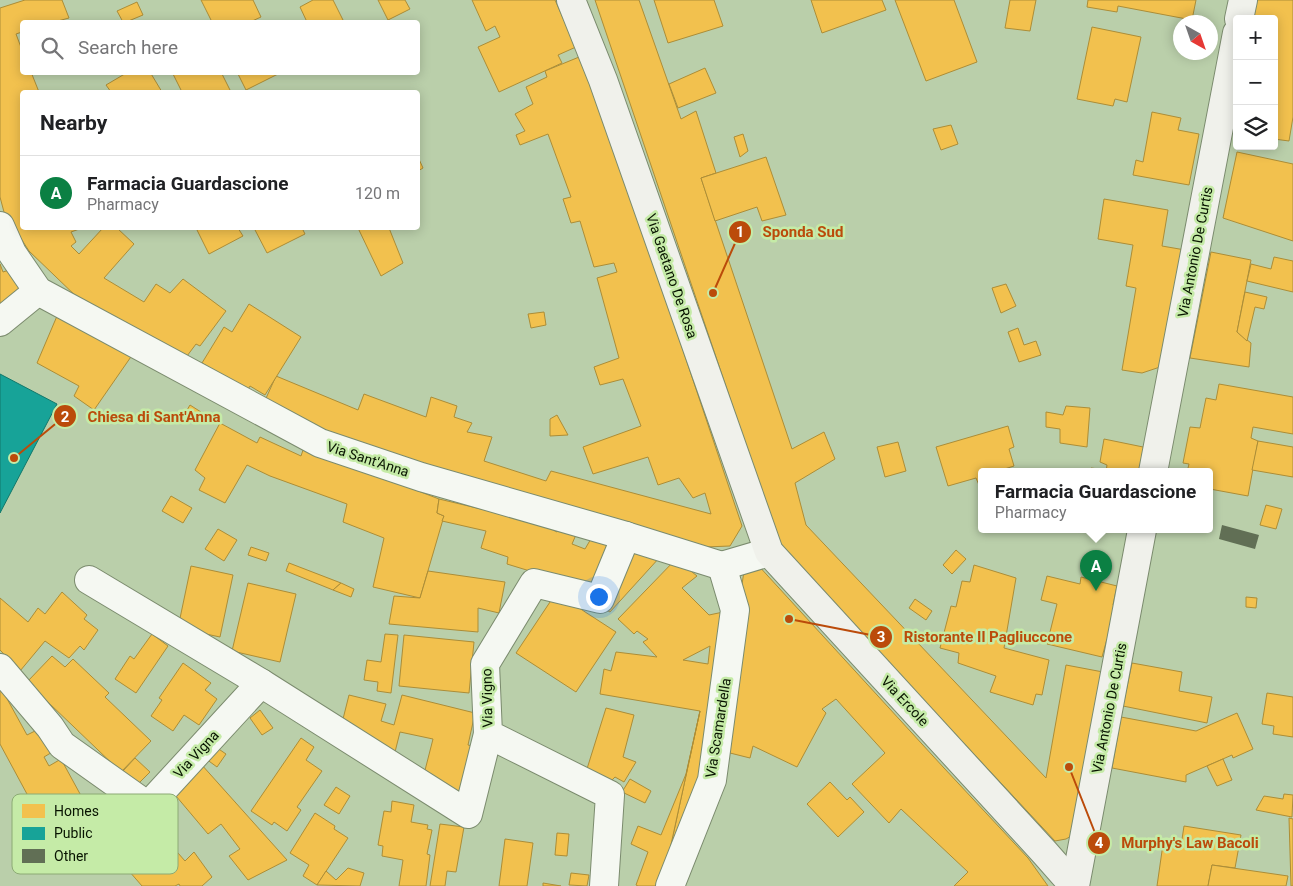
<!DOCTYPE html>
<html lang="en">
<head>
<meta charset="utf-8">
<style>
	body { margin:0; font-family:Roboto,sans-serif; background:#f6f6f6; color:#202124 }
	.controls { position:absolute; right:15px; top:15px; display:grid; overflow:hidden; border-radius:5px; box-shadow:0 2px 12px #0003 }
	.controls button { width:45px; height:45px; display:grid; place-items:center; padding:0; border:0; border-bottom:1px solid #e0e0e0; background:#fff; color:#202124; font:25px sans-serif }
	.compass { position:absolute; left:1173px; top:15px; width:45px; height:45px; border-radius:50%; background:#fff; box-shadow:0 2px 12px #0003; rotate:140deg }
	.you { position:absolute; left:598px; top:596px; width:18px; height:18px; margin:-12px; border:4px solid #fff; border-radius:50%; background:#1a73e8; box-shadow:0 0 0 8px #1a73e833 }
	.badge { display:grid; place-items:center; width:32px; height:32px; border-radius:50%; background:#0b8043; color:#fff; font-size:16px; font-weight:700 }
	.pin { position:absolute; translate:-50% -41px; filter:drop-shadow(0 1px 2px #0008) }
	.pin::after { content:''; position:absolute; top:26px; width:18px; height:15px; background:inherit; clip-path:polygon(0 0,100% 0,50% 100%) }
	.popup { position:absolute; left:978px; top:468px; width:235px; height:65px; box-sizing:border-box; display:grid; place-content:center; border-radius:5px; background:#fff; filter:drop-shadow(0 1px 4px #0005); font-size:16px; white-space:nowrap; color:#757577 }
	.popup b { font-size:19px; color:#202124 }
	.popup::after { content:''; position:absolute; left:50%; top:100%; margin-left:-10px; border:10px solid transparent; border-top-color:#fff }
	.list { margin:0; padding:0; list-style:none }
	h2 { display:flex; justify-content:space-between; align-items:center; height:65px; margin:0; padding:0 20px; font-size:21px }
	h2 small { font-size:16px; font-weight:400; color:#757577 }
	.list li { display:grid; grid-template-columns:32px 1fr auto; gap:15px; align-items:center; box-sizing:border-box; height:75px; padding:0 20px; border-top:1px solid #e0e0e0 }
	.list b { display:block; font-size:19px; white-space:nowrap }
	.list p { margin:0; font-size:16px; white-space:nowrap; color:#757577 }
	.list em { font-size:16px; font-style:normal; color:#757577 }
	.icon { flex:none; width:28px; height:28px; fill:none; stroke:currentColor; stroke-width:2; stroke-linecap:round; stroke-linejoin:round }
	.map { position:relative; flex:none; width:1293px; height:886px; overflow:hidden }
	.search { position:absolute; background:#fff; box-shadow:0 2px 12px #0003; left:20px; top:20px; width:400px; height:55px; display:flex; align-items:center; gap:12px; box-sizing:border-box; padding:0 18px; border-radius:5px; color:#757577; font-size:19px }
	.panel { position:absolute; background:#fff; box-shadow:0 2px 12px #0003; left:20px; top:90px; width:400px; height:140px; border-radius:5px }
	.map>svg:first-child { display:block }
</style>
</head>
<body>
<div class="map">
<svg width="1293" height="886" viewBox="0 0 1293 886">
	<rect width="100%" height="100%" fill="#bacfaa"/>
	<g fill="#f2c14e" stroke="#ac8d37" fill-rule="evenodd">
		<path d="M25 0H62L69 18 54 22H22V32L16 34 22 50V72H31L39 92H22V228H82L71 232 76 242 71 246 79 254 103 228H117L134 244 104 278 144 302 156 284 170 293 183 279 226 311 200 346 196 344 184 360 81 301 29 251 4 212 0 197V8Z"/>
		<path d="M201 0H253L261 17 250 22H212Z"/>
		<path d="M313 0H333L344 22H307L300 7Z"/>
		<path d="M378 0H405L410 9 388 20Z"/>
		<path d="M472 0H555L576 47 558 55 562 63 499 92 478 47 500 37 495 26 486 31Z"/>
		<path d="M595 0H639L681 119 696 111 716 173 701 178 792 449 824 432 835 459 795 483 806 525 1046 778 1066 665 1103 672 1073 835 1066 839 1055 841 780 546Z"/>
		<path d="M654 0H714L723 26 668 43Z"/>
		<path d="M811 0H882L886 10 822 33Z"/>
		<path d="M895 0H954L977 62 926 81Z"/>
		<path d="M1010 0H1036L1030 31 1005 28Z"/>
		<path d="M1088 0H1196L1192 20 1118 6 1117 12 1087 7Z"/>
		<path d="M1255 0H1293V117L1289 141 1274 139V19H1251Z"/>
		<path d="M137 2 143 15 126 22H123L117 11Z"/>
		<path d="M1092 27 1141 37 1127 102 1115 99 1113 106 1077 99Z"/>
		<path d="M584 55 742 526 730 546 705 547 319 433 263 405 276 376 358 410 364 394 426 417 431 397 457 406 454 417 472 423 467 432 492 437 484 461 546 481 551 471 711 514 705 493 693 498 679 478 658 485 648 457 593 474 583 447 641 426 623 379 600 385 594 367 619 358 597 278 617 272 614 263 594 267 580 221 571 223 563 199 571 197 548 134 520 145 516 135 525 131 515 114 533 104 526 87 547 77 545 71Z"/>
		<path d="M705 68 716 93 678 108 669 84Z"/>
		<path d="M128 72H150L162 92H111L106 85Z"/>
		<path d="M172 72H221L231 92H182Z"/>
		<path d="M237 72H282L246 90Z"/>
		<path d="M1237 101V132L1231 131Z"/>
		<path d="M1152 112 1181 118 1178 130 1199 134 1189 185 1133 175 1136 160 1143 162Z"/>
		<path d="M951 125 958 144 941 150 933 129Z"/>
		<path d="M743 134 748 151 740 157 734 137Z"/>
		<path d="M1237 152 1293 164V241L1223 218Z"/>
		<path d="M418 157 423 168 418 171Z"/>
		<path d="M766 157 786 215 762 221 757 207 715 221 701 178Z"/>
		<path d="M1104 199 1168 210 1162 246 1191 251 1172 363 1142 373 1122 370 1136 288 1126 286 1133 245 1098 239Z"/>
		<path d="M196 228H238L243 236 209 254Z"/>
		<path d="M254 228H302L305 234 267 253Z"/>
		<path d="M358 228H389L403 263 381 276Z"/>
		<path d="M1211 252 1251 260 1237 332 1251 343 1249 367 1190 358Z"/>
		<path d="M1274 257 1293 261V292L1247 281 1251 264 1271 269Z"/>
		<path d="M0 264 3 272 12 269 29 295 0 311Z"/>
		<path d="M1006 284 1016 306 1001 313 992 288Z"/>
		<path d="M1245 292 1267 297 1264 309 1255 307 1247 341 1237 332Z"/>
		<path d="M249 304 301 337 265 395 250 386 247 391 202 363 224 327 232 332Z"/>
		<path d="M60 309 135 351 94 410 74 396 79 386 37 363Z"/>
		<path d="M544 312 546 325 531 328 528 314Z"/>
		<path d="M1018 328 1024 345 1036 341 1041 355 1019 362 1008 332Z"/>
		<path d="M1219 384 1293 397V434L1253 427 1251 438 1258 441 1248 496 1210 489V472H1187L1189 464 1183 463 1190 427 1200 428 1206 398 1216 400Z"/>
		<path d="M190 405 201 412 194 422 184 415Z"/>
		<path d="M1066 406 1090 408 1087 447 1060 443V429L1046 427V412L1063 415Z"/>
		<path d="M557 415 568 435 550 436V419Z"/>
		<path d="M220 423 257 443 260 437 301 456 304 447 439 499 437 513 444 516 420 598 373 587 384 538 343 522 347 504 270 476 247 465 225 503 199 490 205 478 195 470Z"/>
		<path d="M1008 426 1014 447 1009 449 1014 466 995 472H982V484L979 485 976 478 948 486 936 447Z"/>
		<path d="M1104 439 1148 448 1145 472H1106L1107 465 1100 462Z"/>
		<path d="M1258 441 1293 447V477L1252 470Z"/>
		<path d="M898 442 906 471 885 477 877 447Z"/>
		<path d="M1091 468 1106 470 1105 472H1090Z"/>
		<path d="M171 496 192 508 183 523 162 511Z"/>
		<path d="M439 499 540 523 557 532 561 523 578 530 572 544 585 549 592 537 613 545 595 591 507 564 508 557 481 548 486 531 442 521 444 516 437 513Z"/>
		<path d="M1266 505 1282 509 1276 529 1260 525Z"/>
		<path d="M218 529 237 540 224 561 205 549Z"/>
		<path d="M251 547 269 553 266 561 248 555Z"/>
		<path d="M624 550 660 557 610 612 599 606Z"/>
		<path d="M956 550 966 559 952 574 943 565Z"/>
		<path d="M676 559 697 576 682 588 709 615 728 611 705 777 662 886 700 711 600 694 604 669 611 671 616 652 657 657 643 642 648 639 637 631 634 634 618 619ZM710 646 708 664 683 660Z"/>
		<path d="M289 563 341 583 333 590 286 571Z"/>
		<path d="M756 563 944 768 1028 858 1048 886H954L968 872 901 809 889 823 852 784 885 753 836 699 822 709 826 713 797 767 753 746 750 758 718 750 745 564Z"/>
		<path d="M974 565 1016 578 1004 648 1049 660 1042 695 1036 694 1033 705 990 692 996 676 958 663 959 653 940 648 951 606 956 607 962 581 970 582Z"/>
		<path d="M191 566 233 575 220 637 192 631 193 626 179 623Z"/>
		<path d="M428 571 505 582 499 613 478 608V632L389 624 394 596 420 598Z"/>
		<path d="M1047 576 1080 584 1081 577 1117 586 1113 605 1121 607 1114 640 1107 639 1102 657 1047 644 1057 604 1041 600Z"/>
		<path d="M248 583 296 594 280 662 232 651Z"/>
		<path d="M341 583 354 589 351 597 333 590Z"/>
		<path d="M62 592 87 615 84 619 98 630 84 650 80 646 69 658 45 641 20 671 0 650V598L28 622 38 608 45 614Z"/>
		<path d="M556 593 616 632 576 692 516 653Z"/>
		<path d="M1246 597 1257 598 1256 608 1246 607Z"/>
		<path d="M915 599 932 611 926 620 909 608Z"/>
		<path d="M152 634 168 646 136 693 115 679 130 656 134 659Z"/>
		<path d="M385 634 398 635 391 693 377 691 378 682 364 680 367 660 381 662Z"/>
		<path d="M404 635 474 642 469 693 399 686Z"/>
		<path d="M52 656 65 667 73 659 109 693 105 697 151 741 121 772 27 682Z"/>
		<path d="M183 663 211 683 205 690 217 699 199 725 184 715 173 731 151 716 162 700 159 698Z"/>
		<path d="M1132 663 1182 672 1179 691 1212 697 1207 723 1123 706Z"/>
		<path d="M0 686 27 735 41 728 54 751 44 757 49 766 61 759 85 803 48 823 39 804 34 807 0 744Z"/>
		<path d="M1267 693 1293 697V737L1273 734 1274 726 1262 724Z"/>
		<path d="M349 695 386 704 381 721 394 725 402 695 475 713 468 745 477 747 466 793 422 782 433 739 400 732 395 752 340 731Z"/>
		<path d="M606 708 634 715 623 757 636 762 624 782 615 777 608 784 586 772Z"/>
		<path d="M260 710 273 728 262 735 250 718Z"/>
		<path d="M700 711 662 886H638L636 885 648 852 631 844 638 826 661 835 686 774Z"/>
		<path d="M1237 713 1253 749 1233 758 1232 755 1186 775V782L1112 768 1121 717 1196 731Z"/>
		<path d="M301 738 314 747 306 760 322 771 297 807 301 810 287 831 274 822 272 825 251 811Z"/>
		<path d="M210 743 226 754 217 767 202 756Z"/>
		<path d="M135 758 150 772 137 785 123 771Z"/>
		<path d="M1223 759 1232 780 1217 786 1207 766Z"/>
		<path d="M201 764 287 860 248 880 229 856 240 849 221 824 208 834 176 796Z"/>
		<path d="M630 779 651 791 645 803 622 792Z"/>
		<path d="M830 782 847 800 850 797 864 812 838 837 807 804Z"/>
		<path d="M336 787 350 796 339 814 324 805Z"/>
		<path d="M1284 794 1293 795 1292 817 1256 810 1264 796 1283 799Z"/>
		<path d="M392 801 414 805 411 822 428 825 427 829 432 830 427 854 430 855 426 886H399L403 860 382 856 383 846 378 845 384 811 391 812Z"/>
		<path d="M315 813 335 826 334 829 348 838 317 885 303 876 309 865 290 853Z"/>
		<path d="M1289 818 1293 819V886H1291Z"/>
		<path d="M68 820 83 837 63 855 48 838Z"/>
		<path d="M440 824 464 827 456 872 447 871 445 886H430Z"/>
		<path d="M1184 826 1241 835 1235 868 1212 865 1208 886H1157L1163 844 1181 846Z"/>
		<path d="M557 833 569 834 567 856 555 855Z"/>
		<path d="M505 839 533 843 527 886H499Z"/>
		<path d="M79 841 90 847 75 860 67 852Z"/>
		<path d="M171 845 185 861 194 852 212 877 202 886H180L179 884 175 886H142L129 871 143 849 153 861Z"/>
		<path d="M1212 865 1288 876 1286 886H1208Z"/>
		<path d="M348 868 364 873 360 886 317 885 326 871 336 880Z"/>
		<path d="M571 873 589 875 587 886 569 885Z"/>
		<path d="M543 883 561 886H543Z"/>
	</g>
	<path fill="#17a398" stroke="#12786a" d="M0 374 57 404 0 513Z"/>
	<path fill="#616f55" d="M1222 525 1259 535 1255 549 1219 539Z"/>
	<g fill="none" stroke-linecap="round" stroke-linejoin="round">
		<defs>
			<g id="street">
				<path d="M0 226 12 253 38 291 320 443 421 477 626 536 722 566"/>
				<path d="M0 322 38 291"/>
				<path d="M722 566 769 552"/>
				<path d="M89 580 261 683"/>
				<path d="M0 668 50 727 62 745 148 806 261 683 468 814 488 734"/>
				<path d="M604 886 610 795 488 734 485 664 534 583 600 599 626 536"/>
				<path d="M670 886 712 780 735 610 722 566"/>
			</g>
			<g id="secondary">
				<path d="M571 0 603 80 769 552 1045 853 1074 886"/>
				<path d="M1239 19 1243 0"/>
				<path d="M1153 472 1237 33"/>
				<path d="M1075 886 1142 530"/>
			</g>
		</defs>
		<use href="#street" stroke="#7b8b6e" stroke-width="30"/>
		<use href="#secondary" stroke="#7b8b6e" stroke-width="30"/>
		<use href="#street" stroke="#f5f8f2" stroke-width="28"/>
		<use href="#secondary" stroke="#f0f1eb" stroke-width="28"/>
	</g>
	<g text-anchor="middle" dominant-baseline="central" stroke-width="5" stroke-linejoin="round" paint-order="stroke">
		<g font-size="14" fill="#081400" stroke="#c5eba7">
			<text transform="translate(1195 252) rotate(-79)">Via Antonio De Curtis</text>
			<text transform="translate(672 276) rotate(71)">Via Gaetano De Rosa</text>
			<text transform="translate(368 459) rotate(18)">Via Sant'Anna</text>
			<text transform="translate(487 698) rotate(-91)">Via Vigno</text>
			<text transform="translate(905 701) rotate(47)">Via Ercole</text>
			<text transform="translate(1109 708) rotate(-79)">Via Antonio De Curtis</text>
			<text transform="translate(718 728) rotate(-81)">Via Scamardella</text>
			<text transform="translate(196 754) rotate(-47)">Via Vigna</text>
		</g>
	</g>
	<rect x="12" y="794" width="166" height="80" rx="8" fill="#c5eba7" stroke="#8caa75" stroke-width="1"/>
	<rect x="22" y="804" width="23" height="14" fill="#f2c14e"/>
	<rect x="22" y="827" width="23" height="13" fill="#17a398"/>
	<rect x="22" y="849" width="23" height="14" fill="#616f55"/>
	<g font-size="14" fill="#081400">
		<text x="54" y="816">Homes</text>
		<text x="54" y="838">Public</text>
		<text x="54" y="861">Other</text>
	</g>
	<path fill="none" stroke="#bb4b0a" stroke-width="2" d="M713 293L740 232M14 458L65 416M789 619L881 637M1069 767L1099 843"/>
	<g fill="#bb4b0a" stroke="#c5eba7" stroke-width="2">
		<circle cx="713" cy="293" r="5"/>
		<circle cx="14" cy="458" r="5"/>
		<circle cx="789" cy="619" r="5"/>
		<circle cx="1069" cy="767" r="5"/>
		<circle cx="740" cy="232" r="12"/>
		<circle cx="65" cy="416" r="12"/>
		<circle cx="881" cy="637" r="12"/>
		<circle cx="1099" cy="843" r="12"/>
	</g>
	<g font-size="15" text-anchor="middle" font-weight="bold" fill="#fff">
		<text x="740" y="237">1</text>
		<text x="65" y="422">2</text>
		<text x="881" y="642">3</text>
		<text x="1099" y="848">4</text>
	</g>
	<g font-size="15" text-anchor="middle" font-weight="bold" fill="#bb4b0a" stroke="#c5eba7" stroke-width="5" stroke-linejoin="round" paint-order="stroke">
		<text x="803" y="237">Sponda Sud</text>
		<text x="154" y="422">Chiesa di Sant'Anna</text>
		<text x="988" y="642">Ristorante Il Pagliuccone</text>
		<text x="1190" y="848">Murphy's Law Bacoli</text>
	</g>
</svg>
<div class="controls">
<button>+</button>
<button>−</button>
<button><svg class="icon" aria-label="layers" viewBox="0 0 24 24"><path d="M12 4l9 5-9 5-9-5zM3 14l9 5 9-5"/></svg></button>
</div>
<svg class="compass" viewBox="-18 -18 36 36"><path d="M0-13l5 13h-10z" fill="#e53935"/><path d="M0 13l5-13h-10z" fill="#757577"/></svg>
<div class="you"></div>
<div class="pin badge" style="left:1096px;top:591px">A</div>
<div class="popup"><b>Farmacia Guardascione</b>Pharmacy</div>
<div class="search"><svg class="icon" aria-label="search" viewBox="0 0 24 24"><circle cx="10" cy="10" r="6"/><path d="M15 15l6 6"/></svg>Search here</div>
<section class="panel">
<h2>Nearby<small></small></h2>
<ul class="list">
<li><span class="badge">A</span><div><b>Farmacia Guardascione</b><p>Pharmacy</p></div><em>120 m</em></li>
</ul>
</section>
</div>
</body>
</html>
